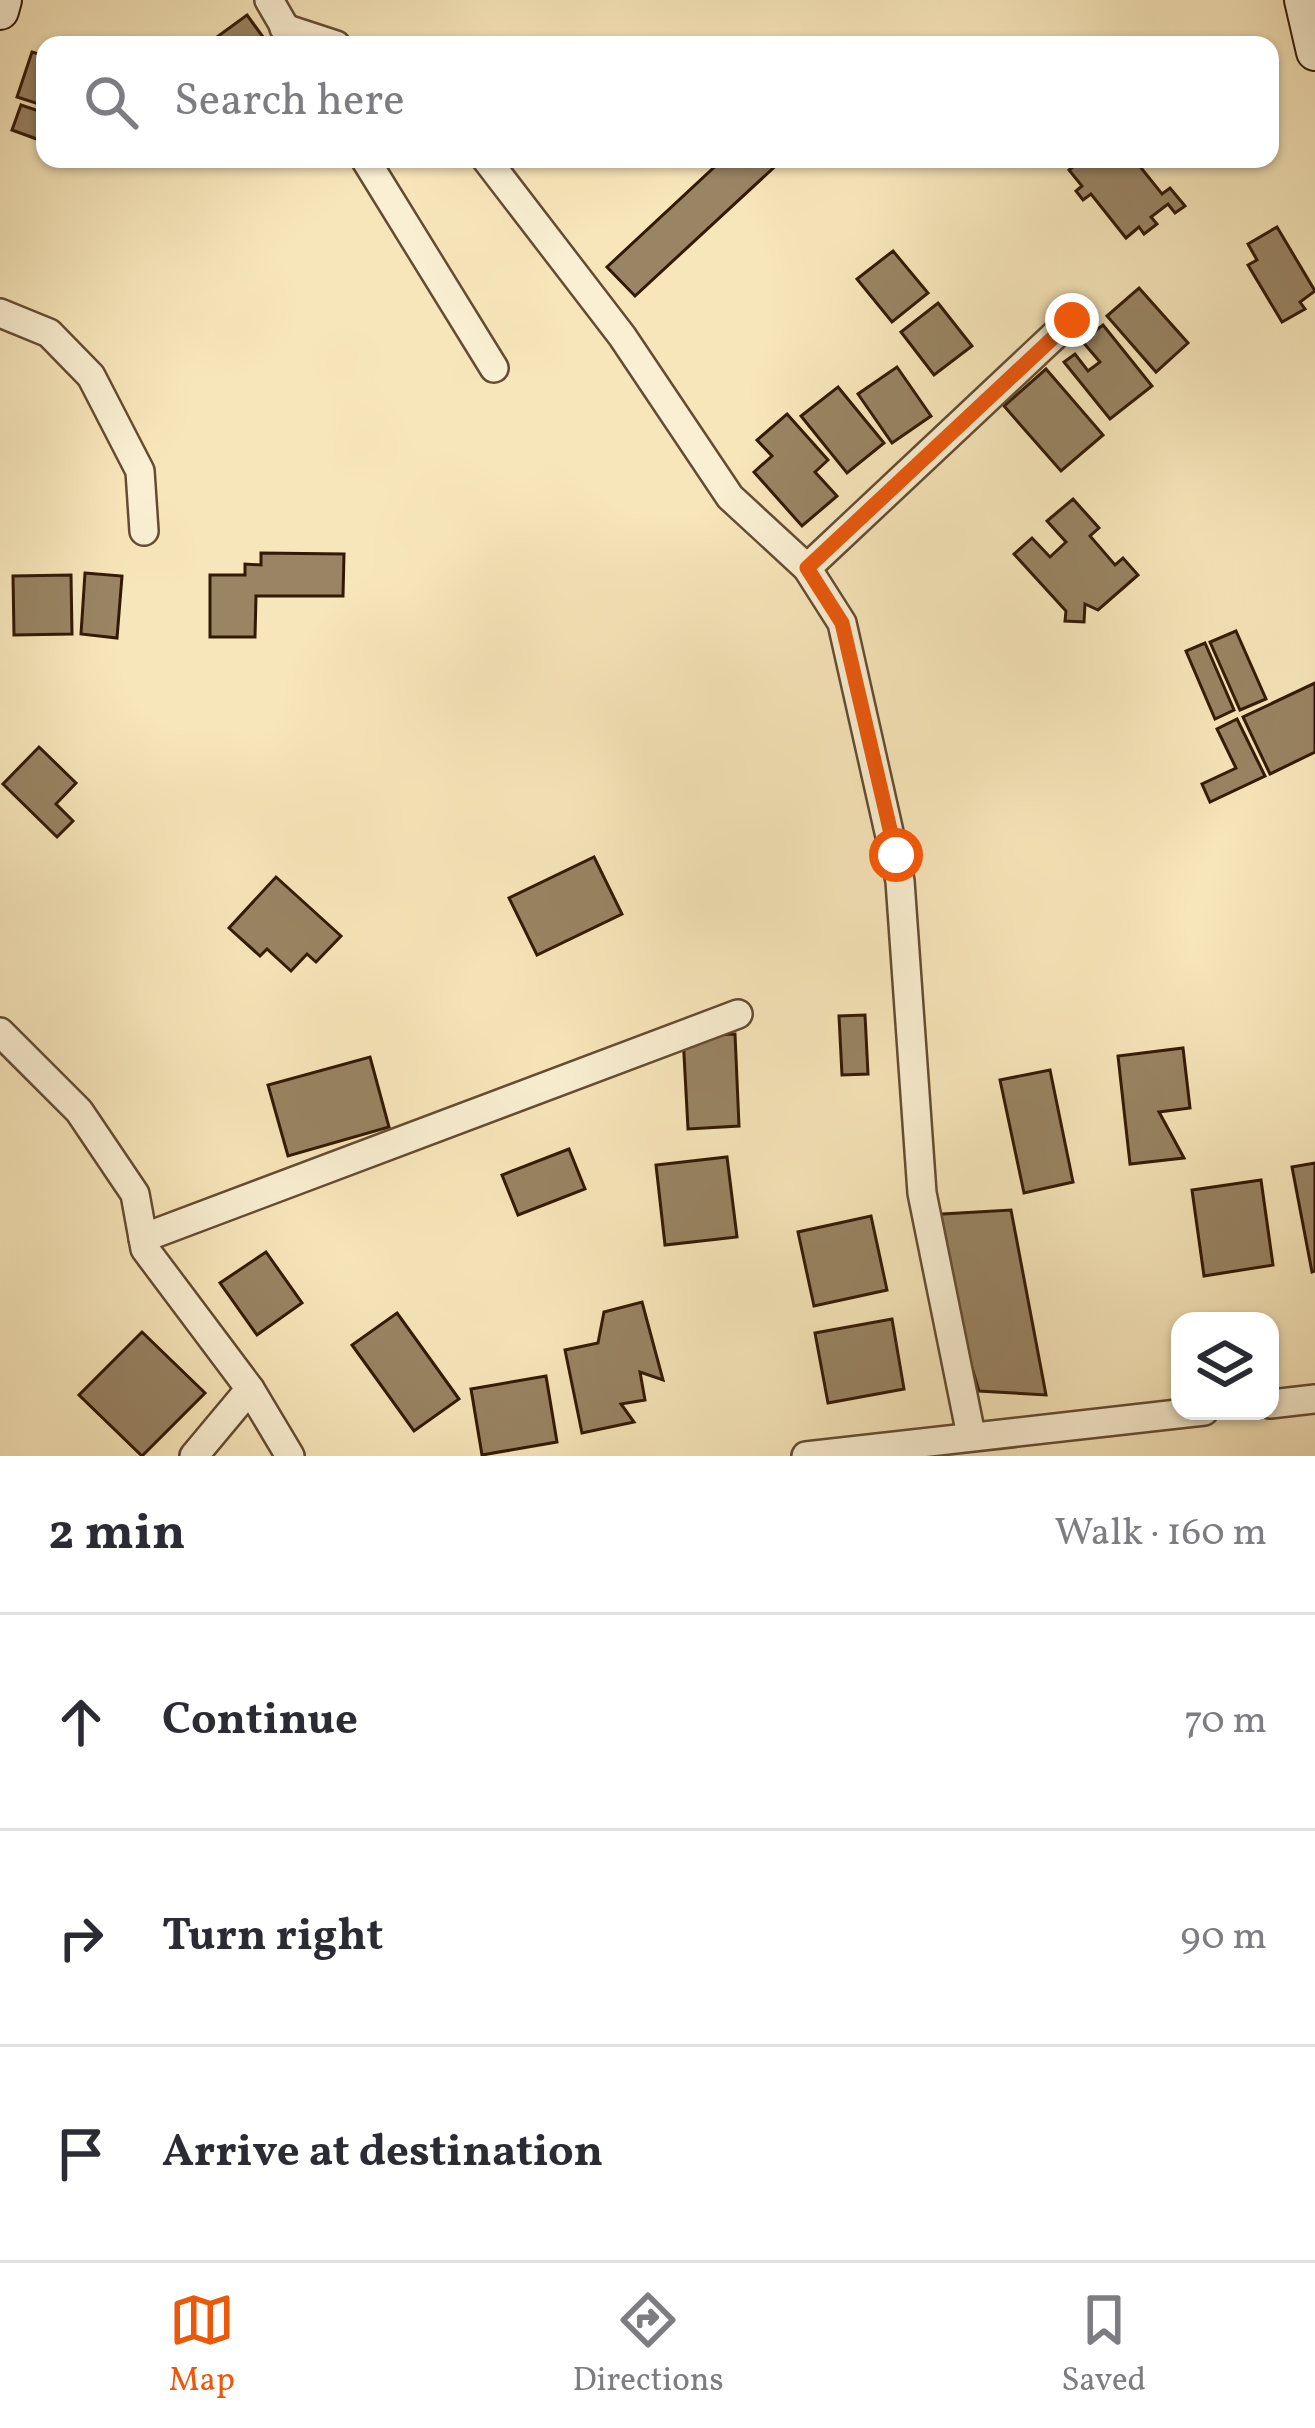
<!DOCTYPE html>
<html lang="en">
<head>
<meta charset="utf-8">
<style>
	body { margin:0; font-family:Vollkorn,serif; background:#f7f7f7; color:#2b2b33 }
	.controls { position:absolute; right:36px; bottom:36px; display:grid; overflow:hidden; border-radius:24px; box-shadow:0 3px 9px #0004 }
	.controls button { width:108px; height:108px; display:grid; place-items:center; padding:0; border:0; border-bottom:3px solid #e1e1e2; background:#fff; color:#2b2b33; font:60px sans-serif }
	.stop { position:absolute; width:36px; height:36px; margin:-27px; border:9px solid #ea580c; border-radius:50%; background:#fff }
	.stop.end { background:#ea580c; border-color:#fff; box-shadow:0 3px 12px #0008 }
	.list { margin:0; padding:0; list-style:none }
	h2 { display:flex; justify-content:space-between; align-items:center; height:156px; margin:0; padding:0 48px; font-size:51px }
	h2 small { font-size:39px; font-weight:400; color:#7c7c81 }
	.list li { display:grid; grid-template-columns:78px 1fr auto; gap:36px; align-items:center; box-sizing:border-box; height:216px; padding:0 48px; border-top:3px solid #e1e1e2 }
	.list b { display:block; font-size:45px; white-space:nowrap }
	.list em { font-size:39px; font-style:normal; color:#7c7c81 }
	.icon { flex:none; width:66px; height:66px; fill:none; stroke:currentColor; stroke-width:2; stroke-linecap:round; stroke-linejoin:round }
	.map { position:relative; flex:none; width:1315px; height:1456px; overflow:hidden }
	.search { position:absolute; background:#fff; box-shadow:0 3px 9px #0004; left:36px; right:36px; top:36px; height:132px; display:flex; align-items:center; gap:30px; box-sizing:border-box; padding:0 42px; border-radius:24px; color:#7c7c81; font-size:45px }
	.sheet { height:804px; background:#fff }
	nav { display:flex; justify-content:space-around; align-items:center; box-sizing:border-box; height:168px; border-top:3px solid #e1e1e2; background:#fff; font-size:33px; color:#7c7c81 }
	nav a { display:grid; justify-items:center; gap:6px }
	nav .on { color:#ea580c }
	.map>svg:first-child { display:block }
</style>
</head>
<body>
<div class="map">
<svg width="1315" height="1456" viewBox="0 0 1315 1456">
	<rect width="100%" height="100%" fill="#f7e6ba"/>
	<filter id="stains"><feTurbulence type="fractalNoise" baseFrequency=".00167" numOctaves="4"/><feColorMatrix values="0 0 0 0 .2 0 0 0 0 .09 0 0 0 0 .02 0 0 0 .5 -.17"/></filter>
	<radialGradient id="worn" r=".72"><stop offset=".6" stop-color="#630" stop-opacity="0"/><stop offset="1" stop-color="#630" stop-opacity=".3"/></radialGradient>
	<g fill="#998463" stroke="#331904" stroke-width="3">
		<path d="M247 15 263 37 252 45H206Z"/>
		<path d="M32 52 45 56V106L17 97Z"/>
		<path d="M21 105 45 113V142L12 130Z"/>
		<path d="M723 159H783L635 296 607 267Z"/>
		<path d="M1083 159H1134L1162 194 1170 188 1185 206 1175 213 1168 204 1151 217 1157 224 1144 234 1139 227 1126 238 1091 194 1083 200 1076 191 1082 186 1069 170Z"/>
		<path d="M1277 227 1315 291 1300 302 1305 309 1282 322 1248 265 1257 260 1248 244Z"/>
		<path d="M893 251 928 293 892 322 857 279Z"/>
		<path d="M1139 288 1188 343 1156 372 1107 316Z"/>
		<path d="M938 303 972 346 934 375 901 332Z"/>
		<path d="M1103 325 1152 386 1110 419 1064 362 1075 354 1088 371 1100 362 1082 341Z"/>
		<path d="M897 367 931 416 892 443 858 394Z"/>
		<path d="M1046 369 1103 435 1061 471 1004 406Z"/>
		<path d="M838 387 884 443 847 473 801 416Z"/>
		<path d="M787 414 828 460 815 472 837 496 802 526 754 472 772 456 757 440Z"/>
		<path d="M1073 499 1099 528 1090 536 1115 565 1123 558 1138 575 1098 610 1085 604 1084 622 1065 621 1066 611 1014 554 1032 538 1050 557 1066 542 1047 521Z"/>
		<path d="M261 553 344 554 343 596H256L255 637H210V575H245V564L261 565Z"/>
		<path d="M85 573 122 576 117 638 81 634Z"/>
		<path d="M71 575 72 634 14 635 13 576Z"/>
		<path d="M1236 631 1266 699 1240 710 1210 642Z"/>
		<path d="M1205 643 1234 710 1215 719 1186 651Z"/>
		<path d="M1315 683V752L1270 774 1243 717Z"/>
		<path d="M1237 719 1265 776 1210 802 1202 784 1236 768 1217 729Z"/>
		<path d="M39 747 76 783 56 804 73 821 57 837 3 784Z"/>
		<path d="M594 857 622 914 537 955 509 898Z"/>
		<path d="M276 877 341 936 316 962 307 954 291 971 267 949 260 956 229 928Z"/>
		<path d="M865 1015 868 1074 842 1075 839 1016Z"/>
		<path d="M735 1034 739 1126 688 1129 683 1036Z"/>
		<path d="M1183 1048 1190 1108 1159 1112 1184 1158 1130 1164 1118 1056Z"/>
		<path d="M370 1057 389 1127 288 1156 268 1085Z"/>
		<path d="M1050 1070 1073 1182 1024 1193 1000 1080Z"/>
		<path d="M569 1149 585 1189 518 1215 502 1175Z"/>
		<path d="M727 1157 737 1237 665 1245 656 1165Z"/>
		<path d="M1315 1163V1271L1312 1272 1292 1167Z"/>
		<path d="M1261 1180 1273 1265 1204 1276 1192 1190Z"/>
		<path d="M1011 1210 1046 1395 979 1391 926 1215Z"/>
		<path d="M871 1216 887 1290 814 1306 798 1232Z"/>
		<path d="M266 1252 302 1303 257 1335 220 1283Z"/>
		<path d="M642 1302 663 1380 640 1372 645 1400 621 1404 634 1422 582 1433 565 1350 598 1343 604 1312Z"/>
		<path d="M397 1313 459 1399 414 1431 352 1345Z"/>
		<path d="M892 1319 904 1389 828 1403 815 1333Z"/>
		<path d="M142 1332 205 1393 142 1456 79 1395Z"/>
		<path d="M546 1376 557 1442 482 1455 471 1389Z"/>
	</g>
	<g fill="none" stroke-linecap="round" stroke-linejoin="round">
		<defs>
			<g id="street">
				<path d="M269 0 294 43"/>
				<path d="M284 28 336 45"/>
				<path d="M365 159 494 368"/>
				<path d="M486 159 622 336 730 497 807 568 842 623 900 881 922 1193 971 1435"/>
				<path d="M0 313 49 333 91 376 140 471 144 531"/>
				<path d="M807 568 1072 319"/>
				<path d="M0 1032 79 1111 135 1194 145 1249 250 1389 290 1456"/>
				<path d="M143 1238 738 1014"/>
				<path d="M1270 1404 1315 1399"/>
				<path d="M194 1456 250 1389"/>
				<path d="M806 1456 1204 1411"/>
			</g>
			<g id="secondary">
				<path d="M1303 0 1315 52"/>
				<path d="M0 11 3 0"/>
			</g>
		</defs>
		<use href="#street" stroke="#644c32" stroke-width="32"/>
		<use href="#secondary" stroke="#331904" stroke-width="40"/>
		<use href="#street" stroke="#faefd2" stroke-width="27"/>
		<use href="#secondary" stroke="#faefd2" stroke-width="36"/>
	</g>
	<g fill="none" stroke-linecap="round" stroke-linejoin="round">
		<path stroke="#ea580c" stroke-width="15" d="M896 855 842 623 807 568 1072 320"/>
	</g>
	<rect width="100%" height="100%" filter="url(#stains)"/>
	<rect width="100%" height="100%" fill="url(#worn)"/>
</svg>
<div class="controls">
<button><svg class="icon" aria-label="layers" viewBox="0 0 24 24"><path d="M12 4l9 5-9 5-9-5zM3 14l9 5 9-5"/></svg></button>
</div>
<div class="stop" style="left:896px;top:855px"></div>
<div class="stop end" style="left:1072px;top:320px"></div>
<div class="search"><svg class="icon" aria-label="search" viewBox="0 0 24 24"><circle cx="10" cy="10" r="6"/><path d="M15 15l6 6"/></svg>Search here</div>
</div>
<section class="sheet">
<h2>2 min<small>Walk · 160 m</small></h2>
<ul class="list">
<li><svg class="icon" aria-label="ahead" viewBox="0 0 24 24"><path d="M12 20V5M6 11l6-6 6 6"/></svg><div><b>Continue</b></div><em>70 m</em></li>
<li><svg class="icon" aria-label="right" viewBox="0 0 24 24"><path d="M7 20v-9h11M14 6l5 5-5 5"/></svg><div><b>Turn right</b></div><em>90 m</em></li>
<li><svg class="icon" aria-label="arrive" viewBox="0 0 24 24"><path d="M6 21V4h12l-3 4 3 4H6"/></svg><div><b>Arrive at destination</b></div></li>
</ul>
</section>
<nav>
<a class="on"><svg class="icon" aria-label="map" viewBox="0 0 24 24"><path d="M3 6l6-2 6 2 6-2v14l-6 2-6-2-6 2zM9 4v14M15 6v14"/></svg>Map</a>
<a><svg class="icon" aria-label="directions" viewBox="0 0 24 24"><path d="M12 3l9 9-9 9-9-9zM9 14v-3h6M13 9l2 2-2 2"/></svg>Directions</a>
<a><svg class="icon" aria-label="saved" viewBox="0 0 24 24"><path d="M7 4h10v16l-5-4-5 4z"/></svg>Saved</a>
</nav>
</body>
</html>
